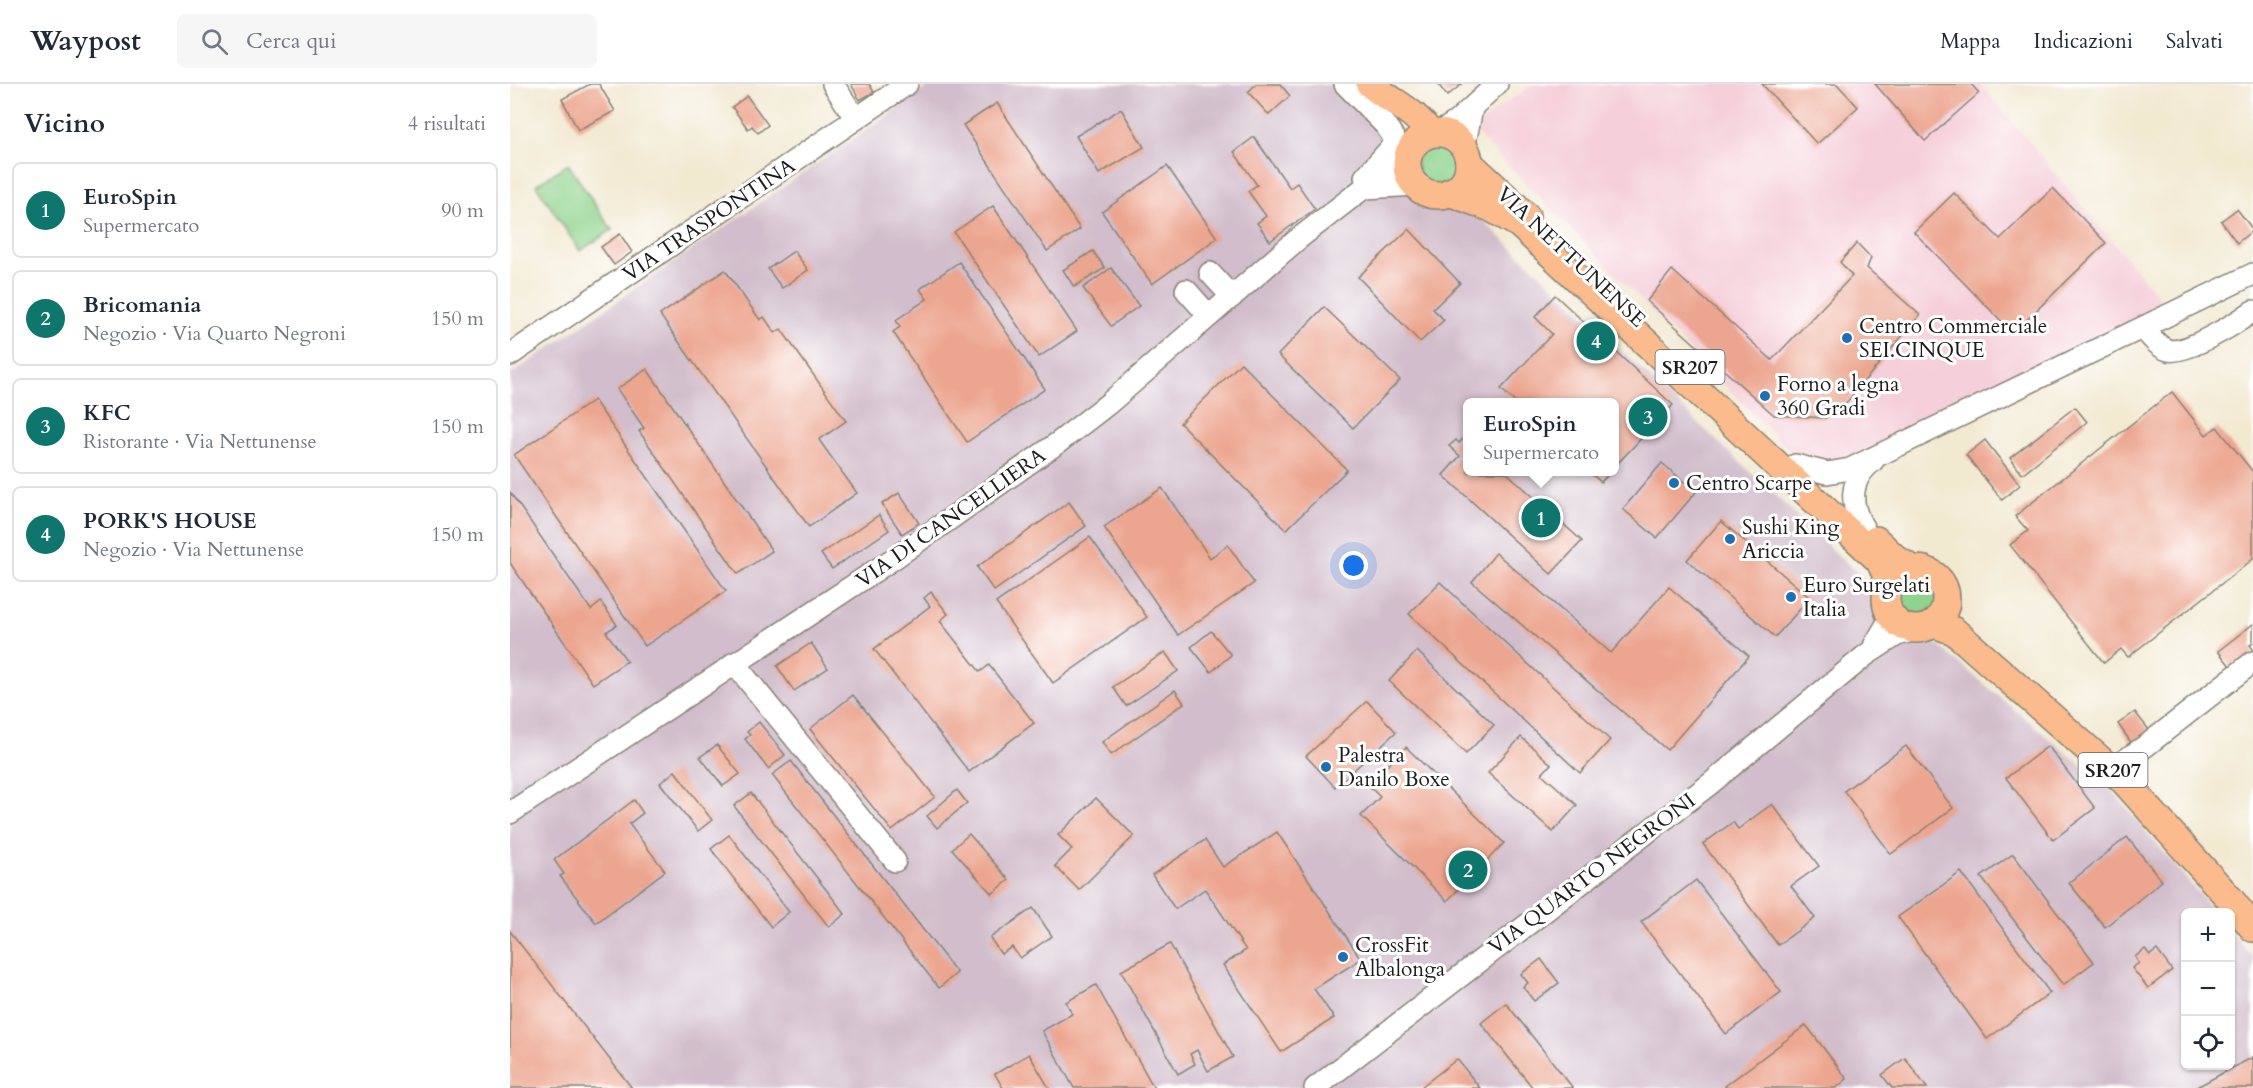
<!DOCTYPE html>
<html lang="it">
<head>
<meta charset="utf-8">
<style>
	body { margin:0; font-family:Cardo,serif; background:#f6f6f7; color:#1f2937 }
	.controls { position:absolute; right:18px; bottom:18px; display:grid; overflow:hidden; border-radius:9px; box-shadow:0 2px 4px #0004 }
	.controls button { width:54px; height:54px; display:grid; place-items:center; padding:0; border:0; border-bottom:2px solid #e0e1e3; background:#fff; color:#1f2937; font:30px sans-serif }
	.you { position:absolute; left:844px; top:482px; width:21px; height:21px; margin:-15px; border:4px solid #fff; border-radius:50%; background:#1a73e8; box-shadow:0 0 0 9px #1a73e833 }
	.badge { display:grid; place-items:center; width:39px; height:39px; border-radius:50%; background:#0f766e; color:#fff; font-size:20px; font-weight:700 }
	.pin { position:absolute; translate:-50% -50%; border:3px solid #fff; box-shadow:0 2px 6px #0006 }
	.popup { position:absolute; left:953px; top:314px; width:156px; height:78px; box-sizing:border-box; display:grid; place-content:center; border-radius:9px; background:#fff; filter:drop-shadow(0 2px 4px #0005); font-size:20px; white-space:nowrap; color:#747a83 }
	.popup b { font-size:22px; color:#1f2937 }
	.popup::after { content:''; position:absolute; left:50%; top:100%; margin-left:-12px; border:12px solid transparent; border-top-color:#fff }
	.list { margin:0; padding:0; list-style:none }
	h2 { display:flex; justify-content:space-between; align-items:center; height:78px; margin:0; padding:0 24px; font-size:26px }
	h2 small { font-size:20px; font-weight:400; color:#747a83 }
	.list li { display:grid; grid-template-columns:39px 1fr auto; gap:18px; align-items:center; box-sizing:border-box; height:96px; margin:0 12px 12px; padding:0 12px; border:2px solid #e0e1e3; border-radius:9px }
	.list b { display:block; font-size:22px; white-space:nowrap }
	.list p { margin:0; font-size:20px; white-space:nowrap; color:#747a83 }
	.list em { font-size:20px; font-style:normal; color:#747a83 }
	.icon { flex:none; width:33px; height:33px; fill:none; stroke:currentColor; stroke-width:2; stroke-linecap:round; stroke-linejoin:round }
	.map { position:relative; flex:none; width:1743px; height:1004px; overflow:hidden }
	header { display:flex; align-items:center; gap:36px; box-sizing:border-box; height:84px; padding:0 30px; background:#fff; border-bottom:2px solid #e0e1e3 }
	header strong { font-size:28px }
	nav { display:flex; gap:33px; margin-inline-start:auto; font-size:21px }
	.search { width:420px; height:54px; background:#f6f6f7; display:flex; align-items:center; gap:15px; box-sizing:border-box; padding:0 21px; border-radius:9px; color:#747a83; font-size:22px }
	main { display:flex }
	aside { flex:1; background:#fff }
	.map>svg:first-child { display:block }
</style>
</head>
<body>
<header>
<strong>Waypost</strong>
<div class="search"><svg class="icon" aria-label="search" viewBox="0 0 24 24"><circle cx="10" cy="10" r="6"/><path d="M15 15l6 6"/></svg>Cerca qui</div>
<nav><a>Mappa</a><a>Indicazioni</a><a>Salvati</a></nav>
</header>
<main>
<aside>
<h2>Vicino<small>4 risultati</small></h2>
<ul class="list">
<li><span class="badge">1</span><div><b>EuroSpin</b><p>Supermercato</p></div><em>90 m</em></li>
<li><span class="badge">2</span><div><b>Bricomania</b><p>Negozio · Via Quarto Negroni</p></div><em>150 m</em></li>
<li><span class="badge">3</span><div><b>KFC</b><p>Ristorante · Via Nettunense</p></div><em>150 m</em></li>
<li><span class="badge">4</span><div><b>PORK'S HOUSE</b><p>Negozio · Via Nettunense</p></div><em>150 m</em></li>
</ul>
</aside>
<div class="map">
<svg width="1743" height="1004" viewBox="0 0 1743 1004">
	<rect width="100%" height="100%" fill="#fff"/>
	<filter id="ink" filterUnits="userSpaceOnUse"><feTurbulence type="fractalNoise" baseFrequency=".0167" numOctaves="2"/><feDisplacementMap in="SourceGraphic" scale="12" xChannelSelector="R" yChannelSelector="G"/><feConvolveMatrix kernelMatrix="1 2 1 2 8 2 1 2 1" color-interpolation-filters="sRGB"/></filter>
	<filter id="wash" filterUnits="userSpaceOnUse"><feTurbulence type="fractalNoise" baseFrequency=".008" numOctaves="4" result="noise"/><feDisplacementMap in="SourceGraphic" scale="24" xChannelSelector="R" yChannelSelector="G"/><feGaussianBlur stdDeviation="1.35" result="paint"/><feColorMatrix in="noise" values="0 0 0 0 0 0 0 0 0 0 0 0 0 0 0 0 0 1.4 0 .05"/><feComposite in="paint" operator="in"/></filter>
	<g filter="url(#wash)">
		<rect width="100%" height="100%" fill="#f2e9d1"/>
		<path fill="#f5cfd9" d="M1024 0H1470L1660 226 1356 370 1317 383 1286 373 962 45 1001 15Z"/>
		<path fill="#d1bdcb" fill-rule="evenodd" d="M422 0H825L913 80 1394 533 1605 710 1704 828H1676V982H1720L1721 848 1743 874V1004H0V291ZM958 318H1104V388H958Z"/>
		<g fill="#8fd38c" stroke="#567854" stroke-width="1.5">
			<circle cx="929" cy="79" r="22"/>
			<path d="M58 80 102 146 70 167 26 101Z"/>
			<path d="M1407 487C1432 493 1439 510 1427 533L1392 540C1369 520 1376 492 1407 487Z"/>
		</g>
		<g id="blocks">
			<g fill="#eca58e">
				<path d="M80 0H89L105 27 68 46 52 15Z"/>
				<path d="M341 0H359L364 8 350 16Z"/>
				<path d="M746 0H770L780 12 759 31 738 8Z"/>
				<path d="M928 0H952L937 12Z"/>
				<path d="M1252 0H1327L1348 23 1307 60Z"/>
				<path d="M1365 0H1461L1469 9 1415 57Z"/>
				<path d="M237 12 258 41 248 49 242 42 238 45 222 23Z"/>
				<path d="M487 19 570 145 537 167 453 41Z"/>
				<path d="M611 25 634 63 589 90 566 52Z"/>
				<path d="M744 53 780 104 787 99 805 125 760 157 747 139 756 132 738 107 747 101 724 68Z"/>
				<path d="M657 82 707 154 642 200 592 128Z"/>
				<path d="M1543 104 1596 159 1503 249 1404 148 1444 109 1490 155Z"/>
				<path d="M483 122 567 247 529 273 444 148Z"/>
				<path d="M1727 125 1743 146 1727 159 1711 137Z"/>
				<path d="M899 145 950 199 923 225 934 236 910 258 848 193Z"/>
				<path d="M110 150 122 168 104 181 91 163Z"/>
				<path d="M1347 159 1361 174 1357 184 1410 231 1330 326 1315 334 1264 331 1137 217 1162 186 1262 276 1342 192 1330 178Z"/>
				<path d="M284 167 298 186 272 204 258 185Z"/>
				<path d="M583 167 595 184 564 203 553 186Z"/>
				<path d="M449 178 535 305 457 358 383 248 390 243 386 236 417 215 410 205Z"/>
				<path d="M601 184 629 222 601 242 573 204Z"/>
				<path d="M215 186 250 236 254 233 265 249 271 245 336 337 309 356 347 409 299 443 150 231Z"/>
				<path d="M1045 211 1163 321 1104 383V318H1005L991 305 1042 250 1025 233Z"/>
				<path d="M814 223 890 296 843 344 768 271Z"/>
				<path d="M731 279 837 386 776 446 670 339Z"/>
				<path d="M137 285 262 467 228 490 129 347 134 344 107 305Z"/>
				<path d="M1662 308 1696 351 1707 343 1743 388V475L1618 573 1611 565 1594 579 1500 461 1518 447 1505 432Z"/>
				<path d="M84 316 216 507 135 562 4 371Z"/>
				<path d="M1565 323 1577 338 1512 390 1500 374Z"/>
				<path d="M958 350V388H996L1072 457 1041 490 933 391 950 372 939 362 946 356 949 359Z"/>
				<path d="M1475 356 1510 401 1492 416 1456 371Z"/>
				<path d="M1152 379 1186 408 1147 454 1113 425Z"/>
				<path d="M1079 388H1101L1091 398Z"/>
				<path d="M652 404 700 474 718 461 744 499 668 551 594 443Z"/>
				<path d="M0 408 81 526 91 518 107 541 96 548 117 577 83 600 0 479Z"/>
				<path d="M389 409 409 439 392 450 372 420Z"/>
				<path d="M559 418 576 442 484 507 467 483Z"/>
				<path d="M369 431 379 446 322 485 311 470Z"/>
				<path d="M1211 437 1300 514 1265 553 1177 476Z"/>
				<path d="M580 453 637 533 543 599 486 519Z"/>
				<path d="M986 469 1101 569 1159 503 1239 572 1157 666 962 498Z"/>
				<path d="M930 498 1100 656 1070 689 899 530Z"/>
				<path d="M421 508 438 530 430 537 470 588 479 581 524 639 459 688 364 565 420 522 414 514Z"/>
				<path d="M1743 540V558L1740 561 1743 565V574L1725 588 1708 567Z"/>
				<path d="M701 547 721 571 701 588 681 563Z"/>
				<path d="M301 559 318 584 284 607 267 582Z"/>
				<path d="M907 567 984 641 956 670 879 597Z"/>
				<path d="M655 568 668 587 616 622 603 603Z"/>
				<path d="M665 606 674 619 601 671 592 658Z"/>
				<path d="M343 611 425 713 382 747 300 645Z"/>
				<path d="M857 617 886 648 825 703 796 672Z"/>
				<path d="M1625 628 1643 651 1625 664 1608 640Z"/>
				<path d="M249 638 275 671 258 685 235 655 240 651 237 648Z"/>
				<path d="M1011 653 1041 680 1032 690 1067 721 1043 748 978 689Z"/>
				<path d="M207 661 230 690 213 702 190 673Z"/>
				<path d="M1396 662 1443 724 1381 770 1334 707Z"/>
				<path d="M1538 662 1585 724 1543 756 1496 694Z"/>
				<path d="M896 663 994 759 937 817 851 732 870 713 858 701Z"/>
				<path d="M281 677 447 889 429 904 262 691Z"/>
				<path d="M165 687 202 736 188 747 150 699Z"/>
				<path d="M447 706 457 719 427 744 417 732Z"/>
				<path d="M241 709 335 830 319 843 224 722Z"/>
				<path d="M586 714 624 752 569 806 545 782 562 765 548 751Z"/>
				<path d="M124 716 133 729 119 740 155 787 86 839 50 792 54 790 44 776Z"/>
				<path d="M1262 720 1309 782 1281 802 1305 834 1268 861 1193 760 1223 738 1228 745Z"/>
				<path d="M767 748 851 875 804 905 824 934 771 968 713 881 736 866 695 805 665 825 642 791 695 756 713 783Z"/>
				<path d="M459 750 499 796 482 810 442 765Z"/>
				<path d="M219 751 279 828 261 843 201 765Z"/>
				<path d="M1617 753 1652 797 1595 843 1559 799Z"/>
				<path d="M1503 770 1584 878 1553 901 1471 793Z"/>
				<path d="M1451 788 1540 909 1477 955 1388 833Z"/>
				<path d="M1186 796 1271 908 1216 950 1131 838Z"/>
				<path d="M523 824 542 852 510 874 502 863 491 870 480 854Z"/>
				<path d="M0 847 122 1004H0Z"/>
				<path d="M660 860 723 973 698 987 687 966 680 970 685 980 668 990 611 887Z"/>
				<path d="M1635 865 1640 871 1647 866 1662 886 1638 904 1622 884 1629 879 1625 873Z"/>
				<path d="M1031 875 1049 899 1024 917 1013 903 1018 899 1011 890Z"/>
				<path d="M586 901 644 1004H564L532 947 562 930 556 918Z"/>
				<path d="M996 919 1063 1004H1023L971 939Z"/>
				<path d="M1296 941 1337 995 1326 1004H1217L1215 1002Z"/>
				<path d="M519 970 539 1004H493L485 990Z"/>
				<path d="M1743 973V1004H1685Z"/>
				<path d="M1395 974 1417 1004H1382L1372 991Z"/>
				<path d="M947 975 970 1004H910Z"/>
			</g>
		</g>
	</g>
	<g filter="url(#ink)">
		<use href="#blocks" fill-opacity="0" stroke="#878276" stroke-width="1.5"/>
		<g fill="none" stroke-linecap="round" stroke-linejoin="round">
			<defs>
				<g id="minor">
					<path d="M323 0 346 35"/>
					<path d="M835 0 876 42 884 54 881 64 855 93"/>
					<path d="M929 49 947 37 987 0"/>
					<path d="M954 63 962 25"/>
					<path d="M855 104 906 101"/>
					<path d="M700 189 722 213"/>
					<path d="M676 206 699 232"/>
					<path d="M1633 244C1640 252 1648 263 1658 266 1676 271 1728 238 1743 227"/>
					<path d="M0 271 397 0"/>
					<path d="M1285 381 1317 389 1340 385 1743 190"/>
					<path d="M1354 445C1339 420 1339 395 1363 377"/>
					<path d="M1364 562 1381 533"/>
					<path d="M224 579 385 777"/>
					<path d="M1602 685 1637 661 1743 578"/>
					<path d="M0 729 386 473 549 358 598 320 788 155 877 86 898 77"/>
					<path d="M805 1004 1200 700 1356 571 1387 551 1409 545"/>
				</g>
				<g id="major">
					<path d="M860 0C881 18 906 27 920 50"/>
					<circle cx="928" cy="80" r="31"/>
					<path d="M959 79 1016 132"/>
					<path d="M939 108 981 124 1009 140 1370 477 1376 490V509"/>
					<path d="M1366 456 1386 475 1402 485"/>
					<circle cx="1406" cy="515" r="30"/>
					<path d="M1424 540 1444 547 1613 696 1720 815 1743 844"/>
				</g>
			</defs>
			<use href="#minor" stroke="#878276" stroke-width="24"/>
			<use href="#major" stroke="#878276" stroke-width="30"/>
			<use href="#minor" stroke="#fff" stroke-width="21"/>
			<use href="#major" stroke="#fbbb8d" stroke-width="27"/>
		</g>
	</g>
	<g fill="#1f6fb2" stroke="#fff" stroke-width="2">
		<circle cx="1337" cy="254" r="6"/>
		<circle cx="1255" cy="312" r="6"/>
		<circle cx="1164" cy="399" r="6"/>
		<circle cx="1220" cy="455" r="6"/>
		<circle cx="1281" cy="513" r="6"/>
		<circle cx="816" cy="683" r="6"/>
		<circle cx="833" cy="873" r="6"/>
	</g>
	<g text-anchor="middle" dominant-baseline="central" stroke-width="6" stroke-linejoin="round" paint-order="stroke">
		<g fill="#fff" stroke="#606060" stroke-width="1.5">
			<rect x="1145.5" y="266" width="69" height="34" rx="4.5"/>
			<rect x="1568.5" y="669" width="69" height="34" rx="4.5"/>
		</g>
		<g font-size="20" font-weight="bold" fill="#1c1c1c">
			<text x="1180" y="283">SR207</text>
			<text x="1603" y="686">SR207</text>
		</g>
		<g font-size="21" fill="#1c1c1c" stroke="#fff">
			<text transform="translate(199 136) rotate(-34)">VIA TRASPONTINA</text>
			<text transform="translate(1061 173) rotate(43)">VIA NETTUNENSE</text>
			<text transform="translate(441 434) rotate(-35)">VIA DI CANCELLIERA</text>
			<text transform="translate(1082 790) rotate(-37)">VIA QUARTO NEGRONI</text>
		</g>
		<g font-size="21" fill="#1c1c1c" stroke="#fff" text-anchor="start">
			<text x="1349" y="242">Centro Commerciale<tspan x="1349" dy="24">SEI.CINQUE</tspan></text>
			<text x="1267" y="300">Forno a legna<tspan x="1267" dy="24">360 Gradi</tspan></text>
			<text x="1176" y="399">Centro Scarpe</text>
			<text x="1232" y="443">Sushi King<tspan x="1232" dy="24">Ariccia</tspan></text>
			<text x="1293" y="501">Euro Surgelati<tspan x="1293" dy="24">Italia</tspan></text>
			<text x="828" y="671">Palestra<tspan x="828" dy="24">Danilo Boxe</tspan></text>
			<text x="845" y="861">CrossFit<tspan x="845" dy="24">Albalonga</tspan></text>
		</g>
	</g>
</svg>
<div class="controls">
<button>+</button>
<button>−</button>
<button><svg class="icon" aria-label="locate" viewBox="0 0 24 24"><circle cx="12" cy="12" r="6"/><path d="M12 2v4M12 18v4M2 12h4M18 12h4"/></svg></button>
</div>
<div class="you"></div>
<div class="pin badge" style="left:1031px;top:434px">1</div>
<div class="popup"><b>EuroSpin</b>Supermercato</div>
<div class="pin badge" style="left:958px;top:786px">2</div>
<div class="pin badge" style="left:1138px;top:333px">3</div>
<div class="pin badge" style="left:1086px;top:257px">4</div>
</div>
</main>
</body>
</html>
